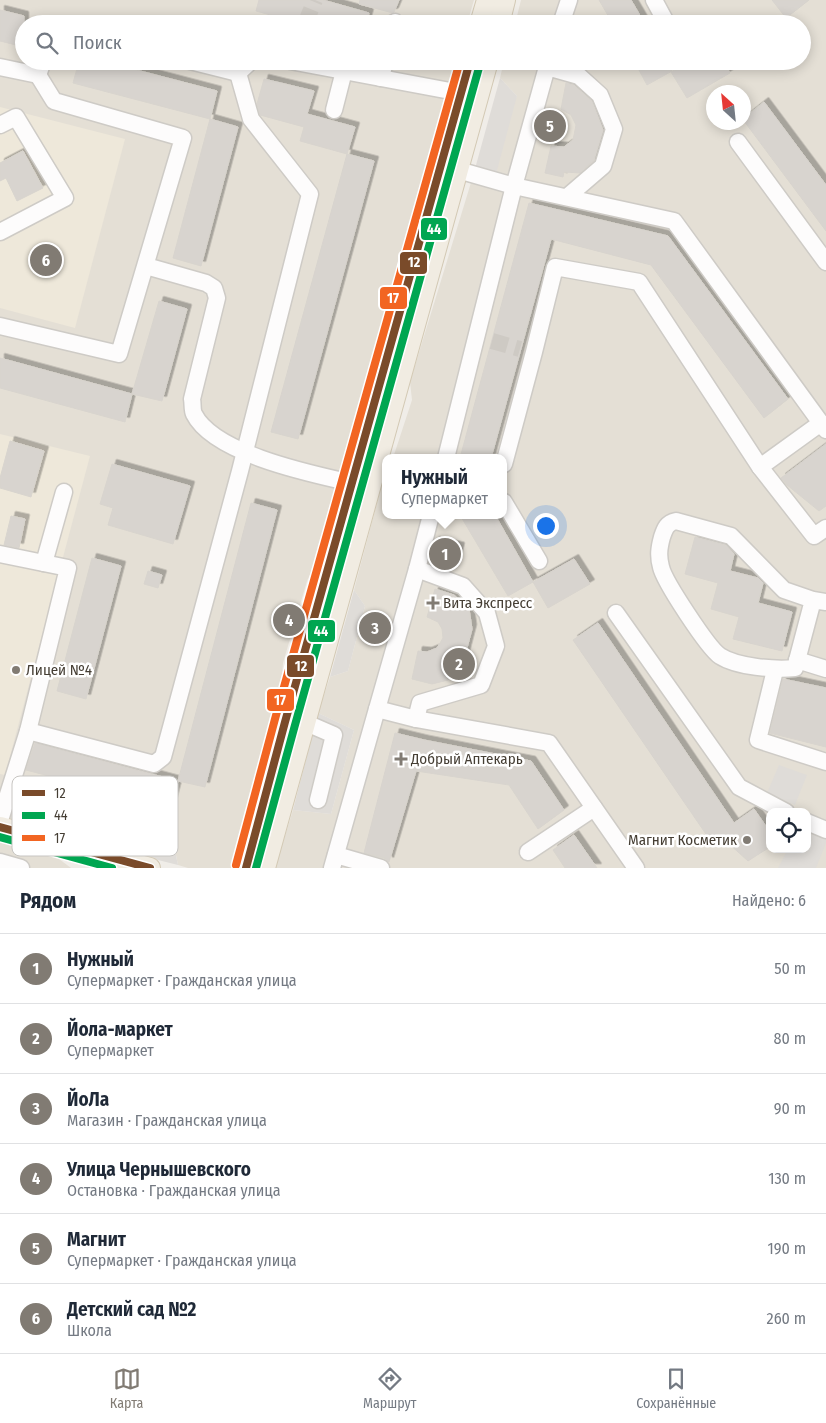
<!DOCTYPE html>
<html lang="ru">
<head>
<meta charset="utf-8">
<style>
	body { margin:0; font-family:"Fira Sans Condensed",sans-serif; background:#f6f6f7; color:#1f2937 }
	.controls { position:absolute; right:15px; bottom:15px; display:grid; overflow:hidden; border-radius:10px; box-shadow:0 2px 12px #0003 }
	.controls button { width:45px; height:45px; display:grid; place-items:center; padding:0; border:0; border-bottom:1px solid #e0e1e3; background:#fff; color:#1f2937; font:25px sans-serif }
	.compass { position:absolute; left:706px; top:85px; width:45px; height:45px; border-radius:50%; background:#fff; box-shadow:0 2px 12px #0003; rotate:333deg }
	.you { position:absolute; left:545px; top:525px; width:18px; height:18px; margin:-12px; border:4px solid #fff; border-radius:50%; background:#1a73e8; box-shadow:0 0 0 8px #1a73e833 }
	.badge { display:grid; place-items:center; width:32px; height:32px; border-radius:50%; background:#817b73; color:#fff; font-size:16px; font-weight:700 }
	.pin { position:absolute; translate:-50% -50%; border:2px solid #fff; box-shadow:0 1px 5px #0006 }
	.popup { position:absolute; left:382px; top:454px; width:125px; height:65px; box-sizing:border-box; display:grid; place-content:center; border-radius:10px; background:#fff; filter:drop-shadow(0 1px 4px #0005); font-size:16px; white-space:nowrap; color:#747a83 }
	.popup b { font-size:19px; color:#1f2937 }
	.popup::after { content:''; position:absolute; left:50%; top:100%; margin-left:-10px; border:10px solid transparent; border-top-color:#fff }
	.list { margin:0; padding:0; list-style:none }
	h2 { display:flex; justify-content:space-between; align-items:center; height:65px; margin:0; padding:0 20px; font-size:21px }
	h2 small { font-size:16px; font-weight:400; color:#747a83 }
	.list li { display:grid; grid-template-columns:32px 1fr auto; gap:15px; align-items:center; box-sizing:border-box; height:70px; padding:0 20px; border-top:1px solid #e0e1e3 }
	.list b { display:block; font-size:19px; white-space:nowrap }
	.list p { margin:0; font-size:16px; white-space:nowrap; color:#747a83 }
	.list em { font-size:16px; font-style:normal; color:#747a83 }
	.icon { flex:none; width:28px; height:28px; fill:none; stroke:currentColor; stroke-width:2; stroke-linecap:round; stroke-linejoin:round }
	.map { position:relative; flex:none; width:826px; height:868px; overflow:hidden }
	.search { position:absolute; background:#fff; box-shadow:0 2px 12px #0003; left:15px; right:15px; top:15px; height:55px; display:flex; align-items:center; gap:12px; box-sizing:border-box; padding:0 18px; border-radius:28px; color:#747a83; font-size:19px }
	.sheet { height:485px; background:#fff }
	nav { display:flex; justify-content:space-around; align-items:center; box-sizing:border-box; height:70px; border-top:1px solid #e0e1e3; background:#fff; font-size:14px; color:#747a83 }
	nav a { display:grid; justify-items:center; gap:2px }
	nav .on { color:#817b73 }
	.map>svg:first-child { display:block }
</style>
</head>
<body>
<div class="map">
<svg width="826" height="868" viewBox="0 0 826 868">
	<defs>
		<filter id="shadow"><feDropShadow dx="4.5" dy="-4.5" stdDeviation="0" flood-color="#0004"/></filter>
	</defs>
	<rect width="100%" height="100%" fill="#f0ede8"/>
	<g fill="#e4dfd5" fill-rule="evenodd">
		<path d="M0 0H474L467 24H24V61H457L452 79 444 84 440 97 443 99 445 106 346 467 342 471 337 474 330 485 334 489 337 498 325 542 307 581 283 663 279 707 239 860 235 866 231 868H188L178 865 175 850 110 848 11 822 0 809Z"/>
		<path d="M521 0H826V868H275L293 810 331 814 354 730 318 713 330 677 348 671 365 606 354 590 386 469V515H504V458H393L412 400 410 382 473 176 517 96 500 78 504 61H802V24H515ZM714 92H744V122H714ZM770 812H807V849H770Z"/>
		<path d="M0 840 51 853 71 868H0Z"/>
	</g>
	<g fill="#eee8da">
		<path d="M0 107 125 139 75 328 0 308Z"/>
		<path d="M0 434 90 456 5 775 0 774Z"/>
	</g>
	<g fill="#dfdcd8">
		<path d="M500 78 517 96 496 174 473 176Z"/>
		<path d="M354 590 365 606 348 671 330 677Z"/>
		<path d="M318 713 354 730 331 814 293 810Z"/>
		<path d="M779 765 807 775 795 805 767 793Z"/>
		<path d="M807 831 826 839V843L816 868H778L788 849H807Z"/>
		<path d="M120 838 175 851 178 865 110 848Z"/>
	</g>
	<g fill="#d8d4cf" stroke="#d8d4ce" filter="url(#shadow)">
		<path d="M259 0H323L369 13 366 24H303L256 11Z"/>
		<path d="M360 0H399L394 12 393 13 359 4Z"/>
		<path d="M599 0H631L645 24H613Z"/>
		<path d="M772 0H809L786 18Z"/>
		<path d="M0 10 24 16V47L0 41Z"/>
		<path d="M79 61H102L217 91 210 119 73 83Z"/>
		<path d="M634 61H666L672 71 647 85Z"/>
		<path d="M691 61H723L730 73 687 98 671 72Z"/>
		<path d="M264 79 314 91 307 114 355 127 347 154 300 141 304 127 260 115 257 104Z"/>
		<path d="M566 83 574 85 592 101 603 130 594 160 580 173 564 172 563 177 545 173 551 146 564 147 573 140 576 125 571 115 561 109Z"/>
		<path d="M764 102 826 185V231L744 121V118Z"/>
		<path d="M210 119 238 127 201 266 173 258Z"/>
		<path d="M23 151 43 188 17 201 6 178 0 181V163Z"/>
		<path d="M347 154 374 161 298 439 271 432Z"/>
		<path d="M529 203 668 236 788 399 764 418 651 265 551 239 491 458H460Z"/>
		<path d="M159 301 187 309 162 401 132 394Z"/>
		<path d="M0 358 132 394 125 422 0 388Z"/>
		<path d="M10 441 44 451 31 497 0 488V478Z"/>
		<path d="M826 444V506L819 511 787 485 781 478Z"/>
		<path d="M112 464 190 486 173 544 108 525 113 508 100 504Z"/>
		<path d="M251 503 277 510 205 787 178 781Z"/>
		<path d="M460 515H495L533 582 508 596Z"/>
		<path d="M11 516 25 519 19 548 4 545Z"/>
		<path d="M695 537 726 545 734 554 730 571 758 578 763 583 758 603 792 612 782 651 733 639 739 617 711 609 718 583 685 574Z"/>
		<path d="M435 541 460 547 455 567 430 561Z"/>
		<path d="M92 558 121 566 86 699 57 691Z"/>
		<path d="M574 559 590 584 548 608 533 582Z"/>
		<path d="M148 571 162 575 158 588 144 584Z"/>
		<path d="M435 589 454 595 469 609 472 629 462 667 448 680 432 684 412 679 418 651 427 652 437 648 443 638 442 629 438 622 427 617Z"/>
		<path d="M598 623 734 823 754 809 770 832V847L748 861 718 834 710 840 573 640Z"/>
		<path d="M783 679 826 688V747L770 733Z"/>
		<path d="M395 733 424 740 531 761 564 810 538 829 509 785 416 771 389 862 384 858 364 853Z"/>
		<path d="M35 743 178 781 171 808 26 770Z"/>
		<path d="M574 835 597 868H565L553 850Z"/>
	</g>
	<g fill="none" stroke-linecap="round" stroke-linejoin="round">
		<g stroke="#cecac4" stroke-width="16" stroke-dasharray="16 8" stroke-linecap="butt">
			<path d="M305 24 315 0"/>
			<path d="M492 341 520 349"/>
		</g>
		<defs>
			<g id="minor">
				<path d="M654 0 667 24"/>
				<path d="M394 24 395 22"/>
				<path d="M561 24 569 0"/>
				<path d="M190 61 238 73 251 61"/>
				<path d="M290 61 461 93"/>
				<path d="M0 67 38 75 43 61"/>
				<path d="M381 78 385 61"/>
				<path d="M334 110 344 71"/>
				<path d="M0 125 16 117 65 198 0 232"/>
				<path d="M738 142 826 262"/>
				<path d="M458 170 514 186 674 221 826 430"/>
				<path d="M146 266 206 283 214 288 217 298 192 399C193 404 192 410 194 414 214 454 312 474 352 483"/>
				<path d="M0 326 119 354 183 138 54 101 38 75"/>
				<path d="M821 423 760 467 814 536 826 528"/>
				<path d="M446 458 514 186 547 67 579 76 600 95 614 129 603 166 567 197"/>
				<path d="M504 464 534 352 555 267 639 282 760 467"/>
				<path d="M504 502 539 561"/>
				<path d="M0 554 68 568 28 731 0 820"/>
				<path d="M44 563 64 492"/>
				<path d="M417 569 431 515"/>
				<path d="M813 600 795 668C775 670 737 667 720 656 708 648 664 581 661 567 658 556 659 548 662 537 665 528 667 523 676 521L731 536 784 590 813 600 826 602"/>
				<path d="M616 613 739 787 786 812"/>
				<path d="M797 660 826 669"/>
				<path d="M775 670 758 740 826 762"/>
				<path d="M377 709 417 569 463 586 487 613 496 646 481 685 420 703 416 719"/>
				<path d="M304 722 334 735 318 800"/>
				<path d="M28 731 154 764 163 757 240 471 310 194 251 119 238 73"/>
				<path d="M807 822 826 830"/>
				<path d="M528 852 594 808"/>
				<path d="M336 855 381 868"/>
				<path d="M0 862 21 868"/>
				<path d="M332 868 377 709 416 719 549 743 636 868"/>
			</g>
			<g id="major">
				<path d="M480 24 487 0"/>
				<path d="M499 24 505 0"/>
				<path d="M0 827 150 868"/>
				<path d="M246 868 285 722 470 61"/>
				<path d="M265 868 488 61"/>
			</g>
		</defs>
		<use href="#minor" stroke="#cecbc6" stroke-width="19"/>
		<use href="#major" stroke="#d3c9b4" stroke-width="22"/>
		<use href="#minor" stroke="#fdfcfc" stroke-width="16"/>
		<use href="#major" stroke="#f1ece2" stroke-width="20"/>
		<defs>
			<g id="bus-1">
				<path d="M0 827 150 868"/>
				<path d="M246 868 285 722 470 61"/>
			</g>
			<g id="bus-2">
				<path d="M0 837 112 868"/>
				<path d="M256 868 295 725 480 64"/>
			</g>
			<path id="bus-3" d="M236 865 275 719 460 61"/>
		</defs>
		<use href="#bus-1" stroke="#fff" stroke-width="11"/>
		<use href="#bus-2" stroke="#fff" stroke-width="11"/>
		<use href="#bus-3" stroke="#fff" stroke-width="11"/>
		<use href="#bus-1" stroke="#7a4b2a" stroke-width="8"/>
		<use href="#bus-2" stroke="#00a651" stroke-width="8"/>
		<use href="#bus-3" stroke="#f26522" stroke-width="8"/>
	</g>
	<g fill="#817b73" stroke="#fff" stroke-width="2">
		<path d="M430.5 595.5h5v5h5v5h-5v5h-5v-5h-5v-5h5z"/>
		<circle cx="16" cy="670" r="5"/>
		<path d="M398.5 751.5h5v5h5v5h-5v5h-5v-5h-5v-5h5z"/>
		<circle cx="747" cy="840" r="5"/>
	</g>
	<g text-anchor="middle" dominant-baseline="central" stroke-width="5" stroke-linejoin="round" paint-order="stroke">
		<g font-size="15" fill="#453e34" stroke="#fff" text-anchor="start">
			<text x="443" y="603">Вита Экспресс</text>
			<text x="26" y="670">Лицей №4</text>
			<text x="411" y="759">Добрый Аптекарь</text>
			<text x="737" y="840" text-anchor="end">Магнит Косметик</text>
		</g>
	</g>
	<rect x="12" y="776" width="166" height="80" rx="8" fill="#fff" stroke="#c7c5c2" stroke-width="1"/>
	<rect x="22" y="790" width="23" height="6" fill="#7a4b2a"/>
	<rect x="22" y="812" width="23" height="7" fill="#00a651"/>
	<rect x="22" y="835" width="23" height="6" fill="#f26522"/>
	<g font-size="14" fill="#453e34">
		<text x="54" y="798">12</text>
		<text x="54" y="820">44</text>
		<text x="54" y="843">17</text>
	</g>
	<g stroke="#fff" stroke-width="2">
		<rect x="420" y="217" width="28" height="24" rx="5" fill="#00a651"/>
		<rect x="399" y="251" width="29" height="24" rx="5" fill="#7a4b2a"/>
		<rect x="379" y="286" width="29" height="24" rx="5" fill="#f26522"/>
		<rect x="307" y="619" width="29" height="24" rx="5" fill="#00a651"/>
		<rect x="286" y="654" width="29" height="24" rx="5" fill="#7a4b2a"/>
		<rect x="266" y="688" width="29" height="24" rx="5" fill="#f26522"/>
	</g>
	<g font-size="14" text-anchor="middle" font-weight="bold" fill="#fff">
		<text x="434" y="234">44</text>
		<text x="414" y="267">12</text>
		<text x="393" y="303">17</text>
		<text x="321" y="636">44</text>
		<text x="301" y="671">12</text>
		<text x="280" y="705">17</text>
	</g>
</svg>
<div class="controls">
<button><svg class="icon" aria-label="locate" viewBox="0 0 24 24"><circle cx="12" cy="12" r="6"/><path d="M12 2v4M12 18v4M2 12h4M18 12h4"/></svg></button>
</div>
<svg class="compass" viewBox="-18 -18 36 36"><path d="M0-13l5 13h-10z" fill="#e53935"/><path d="M0 13l5-13h-10z" fill="#747a83"/></svg>
<div class="you"></div>
<div class="pin badge" style="left:445px;top:554px">1</div>
<div class="popup"><b>Нужный</b>Супермаркет</div>
<div class="pin badge" style="left:459px;top:664px">2</div>
<div class="pin badge" style="left:375px;top:628px">3</div>
<div class="pin badge" style="left:289px;top:620px">4</div>
<div class="pin badge" style="left:550px;top:126px">5</div>
<div class="pin badge" style="left:46px;top:260px">6</div>
<div class="search"><svg class="icon" aria-label="search" viewBox="0 0 24 24"><circle cx="10" cy="10" r="6"/><path d="M15 15l6 6"/></svg>Поиск</div>
</div>
<section class="sheet">
<h2>Рядом<small>Найдено: 6</small></h2>
<ul class="list">
<li><span class="badge">1</span><div><b>Нужный</b><p>Супермаркет · Гражданская улица</p></div><em>50 m</em></li>
<li><span class="badge">2</span><div><b>Йола-маркет</b><p>Супермаркет</p></div><em>80 m</em></li>
<li><span class="badge">3</span><div><b>ЙоЛа</b><p>Магазин · Гражданская улица</p></div><em>90 m</em></li>
<li><span class="badge">4</span><div><b>Улица Чернышевского</b><p>Остановка · Гражданская улица</p></div><em>130 m</em></li>
<li><span class="badge">5</span><div><b>Магнит</b><p>Супермаркет · Гражданская улица</p></div><em>190 m</em></li>
<li><span class="badge">6</span><div><b>Детский сад №2</b><p>Школа</p></div><em>260 m</em></li>
</ul>
</section>
<nav>
<a class="on"><svg class="icon" aria-label="map" viewBox="0 0 24 24"><path d="M3 6l6-2 6 2 6-2v14l-6 2-6-2-6 2zM9 4v14M15 6v14"/></svg>Карта</a>
<a><svg class="icon" aria-label="directions" viewBox="0 0 24 24"><path d="M12 3l9 9-9 9-9-9zM9 14v-3h6M13 9l2 2-2 2"/></svg>Маршрут</a>
<a><svg class="icon" aria-label="saved" viewBox="0 0 24 24"><path d="M7 4h10v16l-5-4-5 4z"/></svg>Сохранённые</a>
</nav>
</body>
</html>
